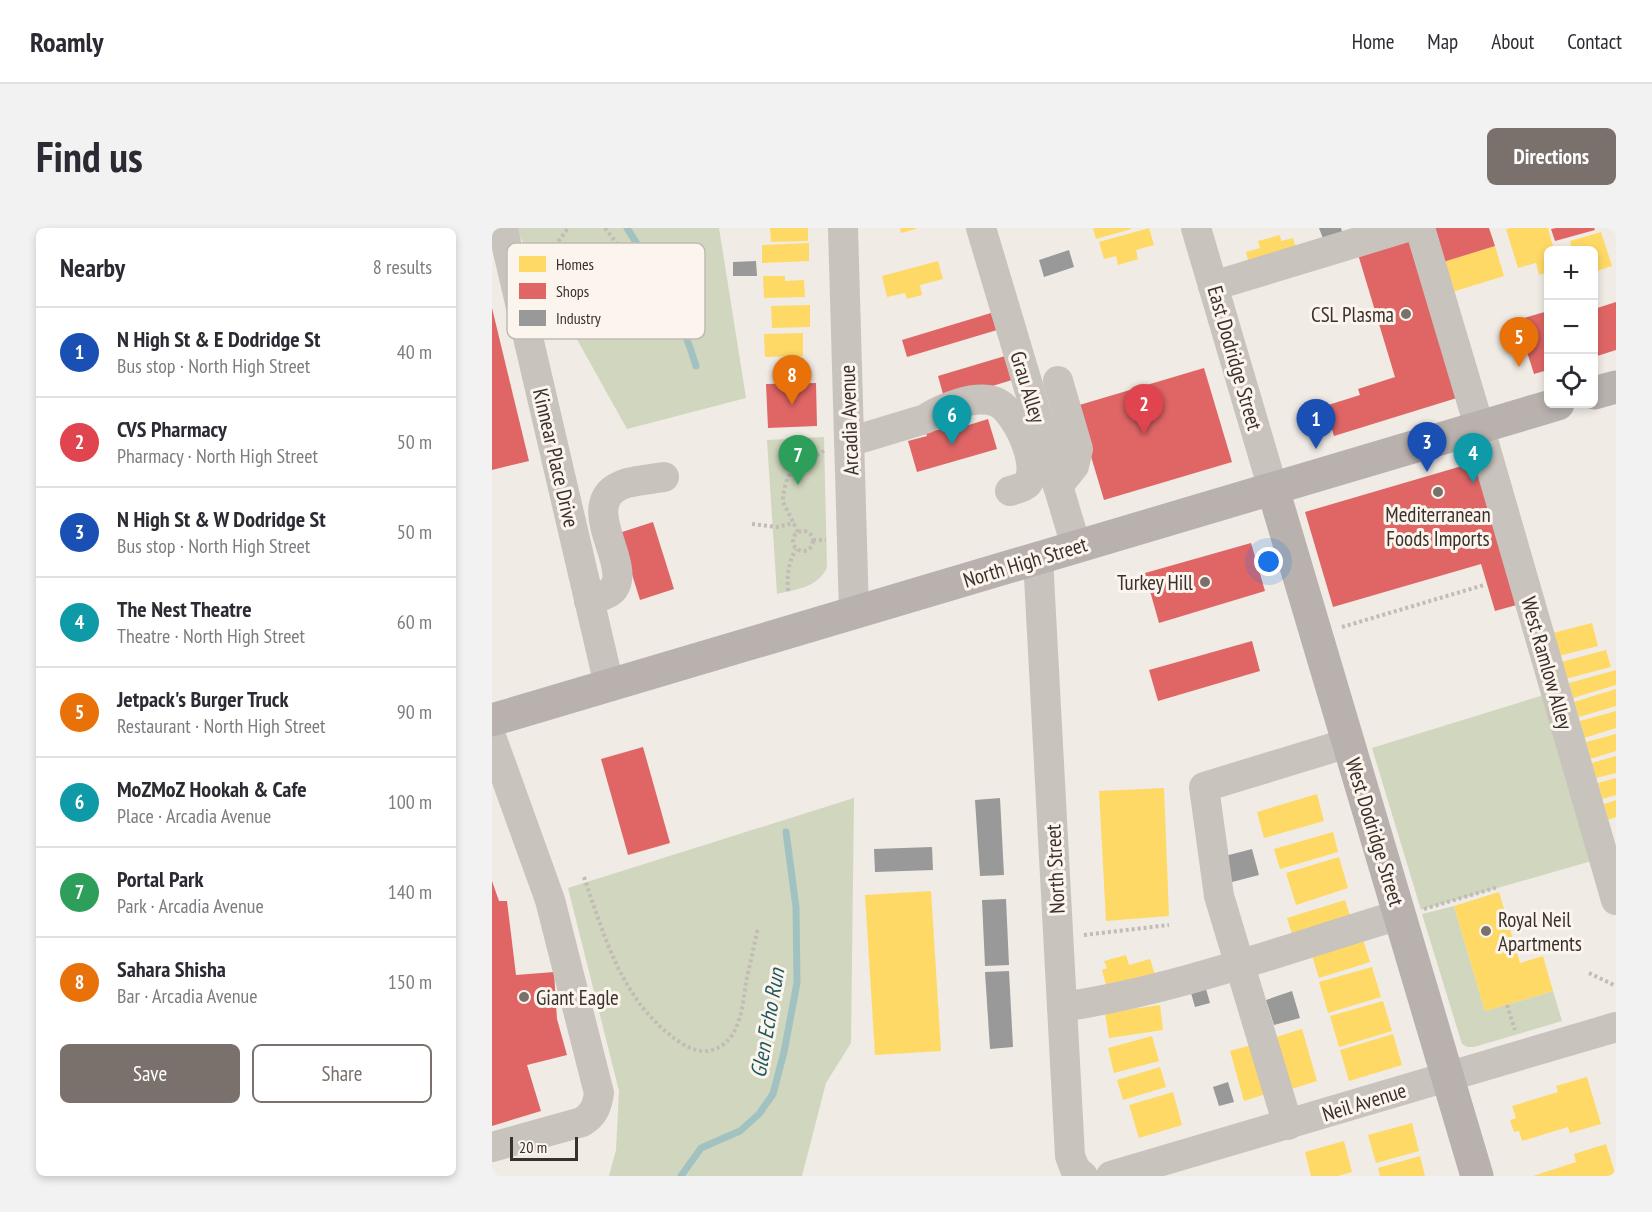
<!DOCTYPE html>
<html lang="en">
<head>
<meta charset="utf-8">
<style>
	body { margin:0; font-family:"PT Sans Narrow",sans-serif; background:#f2f2f3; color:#2b2b33 }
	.controls { position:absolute; right:18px; top:18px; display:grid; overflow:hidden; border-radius:9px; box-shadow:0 3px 9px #0003 }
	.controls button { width:54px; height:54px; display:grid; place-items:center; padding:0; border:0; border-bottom:2px solid #e1e1e2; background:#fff; color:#2b2b33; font:30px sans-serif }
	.scale { position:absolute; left:18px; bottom:15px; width:68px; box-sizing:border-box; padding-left:6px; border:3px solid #3b302b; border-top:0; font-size:16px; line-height:21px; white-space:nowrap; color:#3b302b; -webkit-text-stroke:4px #fbf5ee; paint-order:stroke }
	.you { position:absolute; left:777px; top:334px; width:21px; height:21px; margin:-15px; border:4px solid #fff; border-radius:50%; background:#1a73e8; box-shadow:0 0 0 9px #1a73e833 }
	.badge { display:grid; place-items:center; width:39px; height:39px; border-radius:50%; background:#7a716c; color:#fff; font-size:20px; font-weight:700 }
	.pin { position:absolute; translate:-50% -50px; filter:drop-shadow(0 2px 3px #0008) }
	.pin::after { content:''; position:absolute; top:32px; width:21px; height:18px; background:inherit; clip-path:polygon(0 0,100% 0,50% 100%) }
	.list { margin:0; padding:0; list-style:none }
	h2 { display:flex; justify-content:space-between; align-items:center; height:78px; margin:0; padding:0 24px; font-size:26px }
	h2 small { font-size:20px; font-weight:400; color:#7c7c81 }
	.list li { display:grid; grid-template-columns:39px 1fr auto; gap:18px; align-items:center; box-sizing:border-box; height:90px; padding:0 24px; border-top:2px solid #e1e1e2 }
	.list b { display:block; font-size:22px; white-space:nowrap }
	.list p { margin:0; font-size:20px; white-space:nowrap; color:#7c7c81 }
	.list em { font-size:20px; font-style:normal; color:#7c7c81 }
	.actions { display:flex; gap:12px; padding:18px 24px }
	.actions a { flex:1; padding:14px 0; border:2px solid #7a716c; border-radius:9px; text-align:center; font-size:21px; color:#7a716c }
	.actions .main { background:#7a716c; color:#fff }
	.icon { flex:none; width:33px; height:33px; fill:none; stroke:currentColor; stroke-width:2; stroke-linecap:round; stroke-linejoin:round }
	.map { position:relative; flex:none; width:1124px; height:948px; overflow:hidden; border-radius:9px }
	header { display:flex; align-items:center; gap:36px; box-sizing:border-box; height:84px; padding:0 30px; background:#fff; border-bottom:2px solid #e1e1e2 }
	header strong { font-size:28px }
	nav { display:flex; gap:33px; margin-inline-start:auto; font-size:21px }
	.intro { display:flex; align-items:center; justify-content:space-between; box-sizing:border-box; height:144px; padding:0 36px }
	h1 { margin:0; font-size:42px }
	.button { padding:15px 27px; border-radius:9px; background:#7a716c; color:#fff; font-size:21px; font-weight:700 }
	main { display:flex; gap:36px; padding:0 36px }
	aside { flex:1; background:#fff; border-radius:9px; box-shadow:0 3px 9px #0003 }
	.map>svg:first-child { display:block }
</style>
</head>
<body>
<header>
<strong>Roamly</strong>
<nav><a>Home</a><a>Map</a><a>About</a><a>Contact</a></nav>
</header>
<div class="intro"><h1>Find us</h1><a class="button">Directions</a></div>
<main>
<aside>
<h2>Nearby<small>8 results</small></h2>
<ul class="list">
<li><span class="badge" style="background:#1a4fb4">1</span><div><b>N High St &amp; E Dodridge St</b><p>Bus stop · North High Street</p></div><em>40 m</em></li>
<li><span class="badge" style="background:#e0444e">2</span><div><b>CVS Pharmacy</b><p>Pharmacy · North High Street</p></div><em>50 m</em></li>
<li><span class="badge" style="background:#1a4fb4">3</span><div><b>N High St &amp; W Dodridge St</b><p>Bus stop · North High Street</p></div><em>50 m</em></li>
<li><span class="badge" style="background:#0f9aa8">4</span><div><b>The Nest Theatre</b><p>Theatre · North High Street</p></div><em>60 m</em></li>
<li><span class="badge" style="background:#e8710a">5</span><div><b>Jetpack's Burger Truck</b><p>Restaurant · North High Street</p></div><em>90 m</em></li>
<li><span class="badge" style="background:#0f9aa8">6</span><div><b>MoZMoZ Hookah &amp; Cafe</b><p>Place · Arcadia Avenue</p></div><em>100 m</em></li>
<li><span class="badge" style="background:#2e9e5b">7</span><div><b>Portal Park</b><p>Park · Arcadia Avenue</p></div><em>140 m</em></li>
<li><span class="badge" style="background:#e8710a">8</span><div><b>Sahara Shisha</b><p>Bar · Arcadia Avenue</p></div><em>150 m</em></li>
</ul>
<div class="actions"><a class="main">Save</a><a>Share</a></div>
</aside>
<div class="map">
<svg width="1124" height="948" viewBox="0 0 1124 948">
	<rect width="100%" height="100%" fill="#f0ebe5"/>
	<g fill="#d1d6bf">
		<path d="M23 0H227L254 170 135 201Z"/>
		<path d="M332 209 335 340C324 360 306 361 285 366L275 212Z"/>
		<path d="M1055 466 1103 632 929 682 880 520Z"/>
		<path d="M362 570 359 815 334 855 310 948H117L124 922 127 863 76 660Z"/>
		<path d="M962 678 993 783 1061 763 1070 793 982 819H975L970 816 930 686Z"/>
	</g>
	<g fill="#ffd966">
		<path d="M278 0H316V13L279 14Z"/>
		<path d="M408 0H424V1L409 5Z"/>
		<path d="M601 0H639V1L604 11Z"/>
		<path d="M657 0 662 17 644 22 646 31 626 37 624 28 612 31 607 14Z"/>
		<path d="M1019 0H1056L1062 22H1056V44L1047 47 1044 35 1026 40 1014 1Z"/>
		<path d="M1109 4 1120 38 1102 44V22H1073V20L1079 18 1078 13Z"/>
		<path d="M788 7 789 13 801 10 806 26 758 40 754 24 768 20 766 13Z"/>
		<path d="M317 15V33L270 35V17Z"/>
		<path d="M1003 18 1012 48 957 65 948 35Z"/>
		<path d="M446 33 451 51 428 57 430 67 415 71 413 65 395 69 390 48Z"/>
		<path d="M271 48H293V53L312 52 313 69 272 70Z"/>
		<path d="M318 77V99L280 100 279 78Z"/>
		<path d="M311 105V128L273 129 272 106Z"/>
		<path d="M1100 395 1106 418 1067 428 1061 405Z"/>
		<path d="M1114 422 1119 439 1073 451 1069 434Z"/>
		<path d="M1124 442V457L1081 470 1077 455Z"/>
		<path d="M1124 461V478L1087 489 1082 474Z"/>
		<path d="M1124 483V500L1092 510 1088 493Z"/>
		<path d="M1124 506V523L1098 531 1094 514Z"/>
		<path d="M1124 528V545L1104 550 1099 535Z"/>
		<path d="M1124 550V567L1110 571 1106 555Z"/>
		<path d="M672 560 677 688 614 693 607 563Z"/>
		<path d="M825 566 832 593 772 610 765 584Z"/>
		<path d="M1124 572V589L1116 592 1112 576Z"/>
		<path d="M841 604 846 624 788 641 782 621Z"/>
		<path d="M847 629 856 660 804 677 794 645Z"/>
		<path d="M439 663 449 823 383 827 373 667Z"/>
		<path d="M1007 664 1028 735 1051 728 1061 763 993 783 962 678Z"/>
		<path d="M853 672 860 694 802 712 795 690Z"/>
		<path d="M869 705 878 734 827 750 818 721Z"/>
		<path d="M634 727 637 737 658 731 665 753 615 760 610 742 615 740 612 733Z"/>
		<path d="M880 739 889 769 836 785 827 754Z"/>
		<path d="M891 773 900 803 847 819 838 788Z"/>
		<path d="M668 777 671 802 617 810 613 785Z"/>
		<path d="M810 801 825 853 796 862 781 810Z"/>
		<path d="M901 806 910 837 857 853 848 822Z"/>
		<path d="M660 808 667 833 622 845 616 820Z"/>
		<path d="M763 816 777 865 752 873 738 823Z"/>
		<path d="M668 839 674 859 631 872 625 852Z"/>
		<path d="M1095 849 1109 896 1078 905 1076 899 1030 913 1027 903 1022 904 1018 892 1024 890 1020 878 1066 864 1064 858Z"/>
		<path d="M681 864 690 897 647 910 637 877Z"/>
		<path d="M920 895 927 923 884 935 876 907Z"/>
		<path d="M852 913 860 944 846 948H819L813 924Z"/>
		<path d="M1114 916 1124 948H1041L1084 934 1082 926Z"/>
		<path d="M928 928 933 948H888L886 940Z"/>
	</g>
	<g fill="#e06666">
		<path d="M939 0H997L1003 18 948 35Z"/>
		<path d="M1064 0H1102L1103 2 1063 13 1059 1Z"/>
		<path d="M919 7 968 169 842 208 833 178 868 167 866 161 903 149 865 23Z"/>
		<path d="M1124 74V122L1102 129V81Z"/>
		<path d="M0 80 37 233 0 242Z"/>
		<path d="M1056 83V142L1042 146 1025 92Z"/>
		<path d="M499 85 505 102 415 129 410 112Z"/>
		<path d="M513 128 520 152 474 166H451L446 148Z"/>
		<path d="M712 140 740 234 612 272 584 178Z"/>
		<path d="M324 155 325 198 276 200 274 156Z"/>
		<path d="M496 191 505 221 425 244 416 213 435 208 434 205 463 197 464 201Z"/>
		<path d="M987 233 1028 376 1003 383 989 336 841 379 813 284Z"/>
		<path d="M161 294 182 361 148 372 127 305Z"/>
		<path d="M759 315 773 363 667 395 653 345Z"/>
		<path d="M760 413 768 443 666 473 657 442Z"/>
		<path d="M151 519 178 615 136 627 109 531Z"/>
		<path d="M0 653 7 673H15L24 747 62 744 65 791 75 827 35 837 49 883 0 898Z"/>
	</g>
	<g fill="#999">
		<path d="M827 0H849L851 7 832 13Z"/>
		<path d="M577 22 582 39 552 49 547 32Z"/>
		<path d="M264 33 265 48H241V34Z"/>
		<path d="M508 570 512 647 488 648 483 572Z"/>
		<path d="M440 619 441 642 383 644 382 621Z"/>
		<path d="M760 621 767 647 740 654 733 628Z"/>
		<path d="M514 671 517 737 493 738 490 672Z"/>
		<path d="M517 743 521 819 498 821 493 744Z"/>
		<path d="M712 754 718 775 703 779 697 758Z"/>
		<path d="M800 763 808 790 782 797 774 772Z"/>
		<path d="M736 854 742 874 727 878 721 859Z"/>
	</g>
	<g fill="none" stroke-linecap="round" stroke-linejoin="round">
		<g stroke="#a1c2c1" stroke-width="7">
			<path d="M135 0C163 44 189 87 204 138"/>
			<path d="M189 948 209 920 248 903 267 886 281 866 292 824 305 755 304 679 294 604"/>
		</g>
		<g stroke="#c2bbb6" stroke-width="4" stroke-dasharray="3 3" stroke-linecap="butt">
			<path d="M113 0 146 43 174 86"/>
			<path d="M44 32 58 25 76 0"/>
			<path d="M260 296 285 299 302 295"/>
			<circle cx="311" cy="313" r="10"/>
			<path d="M306 304 291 274V267L295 251 302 240 332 223"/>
			<path d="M321 312H334"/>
			<path d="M296 363C295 346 296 336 304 321"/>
			<path d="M850 399 992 357"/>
			<path d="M92 649C112 707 128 767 178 807 187 814 198 822 210 823 224 824 237 815 243 802 250 788 252 769 254 754 258 736 262 718 266 700"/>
			<path d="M932 681 1006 659"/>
			<path d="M592 707 677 697"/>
			<path d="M1097 745 1124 758"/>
			<path d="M1015 777 1023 802"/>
		</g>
		<g stroke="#c9c3be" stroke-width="30">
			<path d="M351 0 362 384"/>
			<path d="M489 0 584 318"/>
			<path d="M704 0 781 261"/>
			<path d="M928 0 987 198 1124 672"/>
			<path d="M11 2 117 457"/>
			<path d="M721 58 912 0"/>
			<path d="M566 153 586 221 582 238 566 258"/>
			<path d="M357 214 433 191C450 180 483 166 504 174 524 182 550 239 535 256 531 260 523 261 518 263"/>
			<path d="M546 330 578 928 583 941 591 948"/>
			<path d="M97 373C105 369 117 367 122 360 140 334 80 272 135 255 147 252 160 251 172 249"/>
			<path d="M0 511 58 672 107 865C105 878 102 887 90 894L0 919"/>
			<path d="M570 779C685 762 796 720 907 687"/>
			<path d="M796 897 727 668 712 559 856 515"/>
			<path d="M619 948 1124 799"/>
		</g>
		<g stroke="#b8b1ad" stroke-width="33">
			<path d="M1102 165 1124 159"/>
			<path d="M781 261 985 948"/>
			<path d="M0 492 1066 176"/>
		</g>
	</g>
	<g fill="#7a716c" stroke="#fbf5ee" stroke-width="2">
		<circle cx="914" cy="86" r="6"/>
		<circle cx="946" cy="264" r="6"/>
		<circle cx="713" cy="354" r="6"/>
		<circle cx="994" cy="703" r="6"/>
		<circle cx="32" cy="769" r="6"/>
	</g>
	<g text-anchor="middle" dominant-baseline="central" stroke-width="6" stroke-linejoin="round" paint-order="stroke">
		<g font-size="21" fill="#3b302b" stroke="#fbf5ee" text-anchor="end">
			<text x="902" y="86">CSL Plasma</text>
			<text x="946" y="286" text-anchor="middle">Mediterranean<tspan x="946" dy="24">Foods Imports</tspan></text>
			<text x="701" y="354">Turkey Hill</text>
			<text x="1006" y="691" text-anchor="start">Royal Neil<tspan x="1006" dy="24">Apartments</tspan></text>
			<text x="44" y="769" text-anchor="start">Giant Eagle</text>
		</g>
		<g font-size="21" fill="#3b302b" stroke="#fbf5ee">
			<text transform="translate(743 130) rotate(74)">East Dodridge Street</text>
			<text transform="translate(536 159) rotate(73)">Grau Alley</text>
			<text transform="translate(357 192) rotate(-92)">Arcadia Avenue</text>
			<text transform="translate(64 230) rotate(77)">Kinnear Place Drive</text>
			<text transform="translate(533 334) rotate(-17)">North High Street</text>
			<text transform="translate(1055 435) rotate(74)">West Ramlow Alley</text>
			<text transform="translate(883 604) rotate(73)">West Dodridge Street</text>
			<text transform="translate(563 641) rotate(-93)">North Street</text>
			<text transform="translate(872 874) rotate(-17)">Neil Avenue</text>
		</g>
		<g font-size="22" font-style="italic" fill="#1f5a5e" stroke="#fbf5ee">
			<text transform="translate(275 795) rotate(-80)">Glen Echo Run</text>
		</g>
	</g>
	<rect x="15" y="15" width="198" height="96" rx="9" fill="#fbf5ee" stroke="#c1bab4" stroke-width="1.5"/>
	<rect x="27" y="28" width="27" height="16" fill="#ffd966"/>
	<rect x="27" y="55" width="27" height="16" fill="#e06666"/>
	<rect x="27" y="82" width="27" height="16" fill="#999"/>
	<g font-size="16" fill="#3b302b">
		<text x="64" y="42">Homes</text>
		<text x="64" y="69">Shops</text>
		<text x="64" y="96">Industry</text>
	</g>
</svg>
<div class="controls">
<button>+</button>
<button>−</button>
<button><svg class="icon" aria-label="locate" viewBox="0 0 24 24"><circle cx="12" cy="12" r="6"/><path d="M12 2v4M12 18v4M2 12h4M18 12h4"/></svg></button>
</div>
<div class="scale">20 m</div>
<div class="you"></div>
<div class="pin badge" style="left:824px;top:221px;background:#1a4fb4">1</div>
<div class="pin badge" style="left:652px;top:206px;background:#e0444e">2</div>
<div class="pin badge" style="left:935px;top:244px;background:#1a4fb4">3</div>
<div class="pin badge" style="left:981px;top:255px;background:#0f9aa8">4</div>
<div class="pin badge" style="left:1027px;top:139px;background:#e8710a">5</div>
<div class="pin badge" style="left:460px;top:217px;background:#0f9aa8">6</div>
<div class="pin badge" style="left:306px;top:257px;background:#2e9e5b">7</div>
<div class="pin badge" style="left:300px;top:177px;background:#e8710a">8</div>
</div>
</main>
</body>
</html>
